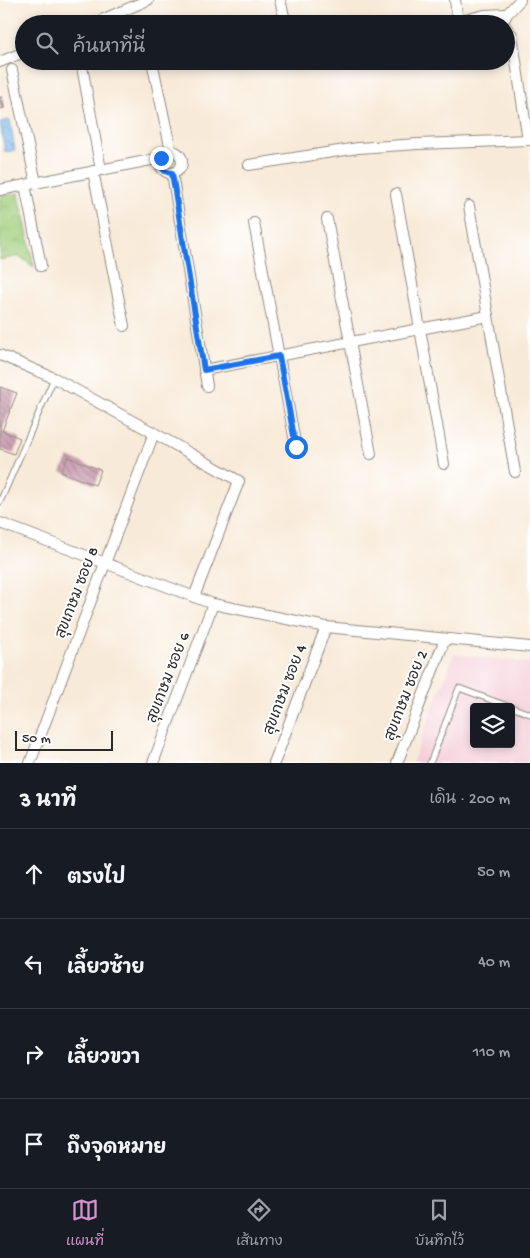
<!DOCTYPE html>
<html lang="th">
<head>
<meta charset="utf-8">
<style>
	body { margin:0; font-family:"Gochi Hand","Playpen Sans Thai",sans-serif; background:#20242c; color:#f1f3f6 }
	.controls { position:absolute; right:15px; bottom:15px; display:grid; overflow:hidden; border-radius:5px; box-shadow:0 2px 8px #0003 }
	.controls button { width:45px; height:45px; display:grid; place-items:center; padding:0; border:0; border-bottom:1px solid #363941; background:#171b24; color:#f1f3f6; font:25px sans-serif }
	.scale { position:absolute; left:15px; bottom:12px; width:98px; box-sizing:border-box; padding-left:5px; border:2px solid #2b2b2b; border-top:0; font-size:14px; line-height:18px; white-space:nowrap; color:#2b2b2b; -webkit-text-stroke:4px #fff; paint-order:stroke }
	.stop { position:absolute; width:15px; height:15px; margin:-11px; border:4px solid #1a73e8; border-radius:50%; background:#fff }
	.stop.end { background:#1a73e8; border-color:#fff; box-shadow:0 1px 5px #0008 }
	.list { margin:0; padding:0; list-style:none }
	h2 { display:flex; justify-content:space-between; align-items:center; height:65px; margin:0; padding:0 20px; font-size:21px }
	h2 small { font-size:16px; font-weight:400; color:#9ea1a6 }
	.list li { display:grid; grid-template-columns:32px 1fr auto; gap:15px; align-items:center; box-sizing:border-box; height:90px; padding:0 20px; border-top:1px solid #363941 }
	.list b { display:block; font-size:19px; white-space:nowrap }
	.list em { font-size:16px; font-style:normal; color:#9ea1a6 }
	.icon { flex:none; width:28px; height:28px; fill:none; stroke:currentColor; stroke-width:2; stroke-linecap:round; stroke-linejoin:round }
	.map { position:relative; flex:none; width:530px; height:763px; overflow:hidden }
	.search { position:absolute; background:#171b24; box-shadow:0 2px 8px #0003; left:15px; right:15px; top:15px; height:55px; display:flex; align-items:center; gap:12px; box-sizing:border-box; padding:0 18px; border-radius:28px; color:#9ea1a6; font-size:19px }
	.sheet { height:425px; background:#171b24 }
	nav { display:flex; justify-content:space-around; align-items:center; box-sizing:border-box; height:70px; border-top:1px solid #363941; background:#171b24; font-size:14px; color:#9ea1a6 }
	nav a { display:grid; justify-items:center; gap:2px }
	nav .on { color:#d690ce }
	.map>svg:first-child { display:block }
</style>
</head>
<body>
<div class="map">
<svg width="530" height="763" viewBox="0 0 530 763">
	<defs>
		<pattern id="park-crowns" width="20" height="18" patternUnits="userSpaceOnUse" patternTransform="scale(1.25)"><rect width="20" height="18" fill="#a1cf7d"/><path d="M2 6a3 3 0 1 1 6 0M12 15a3 3 0 1 1 6 0" fill="none" stroke="#8bb26c"/></pattern>
		<pattern id="water-waves" width="16" height="10" patternUnits="userSpaceOnUse" patternTransform="scale(1.25)"><rect width="16" height="10" fill="#7cb9ef"/><path d="M0 5q4-4 8 0t8 0" fill="none" stroke="#6697c2"/></pattern>
		<pattern id="building-back-hatch" width="6" height="6" patternUnits="userSpaceOnUse" patternTransform="scale(1.25)"><rect width="6" height="6" fill="#c999ae"/><path d="M-1 5l2 2M0 0l6 6M5-1l2 2" fill="none" stroke="#a37d8e"/></pattern>
	</defs>
	<rect width="100%" height="100%" fill="#fff"/>
	<filter id="ink" filterUnits="userSpaceOnUse"><feTurbulence type="fractalNoise" baseFrequency=".02" numOctaves="2"/><feDisplacementMap in="SourceGraphic" scale="10" xChannelSelector="R" yChannelSelector="G"/><feConvolveMatrix kernelMatrix="1 2 1 2 8 2 1 2 1" color-interpolation-filters="sRGB"/></filter>
	<filter id="wash" filterUnits="userSpaceOnUse"><feTurbulence type="fractalNoise" baseFrequency=".0096" numOctaves="4" result="noise"/><feDisplacementMap in="SourceGraphic" scale="20" xChannelSelector="R" yChannelSelector="G"/><feGaussianBlur stdDeviation="1.12" result="paint"/><feColorMatrix in="noise" values="0 0 0 0 0 0 0 0 0 0 0 0 0 0 0 0 0 1.4 0 .05"/><feComposite in="paint" operator="in"/></filter>
	<g filter="url(#wash)">
		<rect width="100%" height="100%" fill="#f8ead8"/>
		<path fill="#f5cfda" fill-rule="evenodd" d="M454 654 530 663V763H412ZM474 707H511V744H474Z"/>
		<path fill="url(#park-crowns)" stroke="#667d54" d="M19 193 34 267 19 256 0 260V196Z"/>
		<path fill="url(#water-waves)" stroke="#54728d" d="M10 120 15 150 5 152 0 122Z"/>
		<g id="blocks">
			<g fill="url(#building-back-hatch)">
				<path d="M0 97H2L4 108 0 109Z"/>
				<path d="M0 387 17 393 2 431 20 438 14 454 0 449Z"/>
				<path d="M68 457 101 470 95 485 61 472Z"/>
			</g>
		</g>
	</g>
	<g filter="url(#ink)">
		<use href="#blocks" fill-opacity="0" stroke="#928a82" stroke-width="1"/>
		<g fill="none" stroke-linecap="round" stroke-linejoin="round">
			<defs>
				<g id="service">
					<path d="M0 502 54 378"/>
					<path d="M511 707 530 714"/>
					<path d="M430 763 459 688 510 707"/>
				</g>
				<g id="minor">
					<path d="M280 0 286 24"/>
					<path d="M455 0 457 15 458 17 462 20H465L484 15 507 14"/>
					<path d="M505 18 507 14 520 0"/>
					<path d="M92 24 148 0"/>
					<path d="M506 27 512 35 528 140"/>
					<path d="M81 61 101 170"/>
					<path d="M152 61 171 151"/>
					<path d="M0 62 24 52"/>
					<path d="M12 70 36 183"/>
					<circle cx="171" cy="162" r="11"/>
					<path d="M249 165 358 148 418 144 530 140"/>
					<path d="M93 171 124 326"/>
					<path d="M172 173 207 386"/>
					<path d="M25 185 41 266"/>
					<path d="M0 190 161 158"/>
					<path d="M396 194 444 464"/>
					<path d="M469 206 515 472"/>
					<path d="M327 219 371 454"/>
					<path d="M254 223 296 447"/>
					<path d="M0 355 54 378 154 433 239 481 194 597"/>
					<path d="M204 370 488 316"/>
					<path d="M0 523 213 604 326 627 530 647"/>
					<path d="M30 763 154 433"/>
					<path d="M153 763 213 604"/>
					<path d="M274 763 326 627"/>
					<path d="M397 763 445 639"/>
				</g>
			</defs>
			<use href="#service" stroke="#928a82" stroke-width="7"/>
			<use href="#minor" stroke="#928a82" stroke-width="12"/>
			<use href="#service" stroke="#fff" stroke-width="5"/>
			<use href="#minor" stroke="#fff" stroke-width="10"/>
		</g>
	</g>
	<g fill="none" stroke-linecap="round" stroke-linejoin="round" filter="url(#ink)">
		<path stroke="#1a73e8" stroke-width="6" d="M161 158C160 167 163 172 172 173L204 370 279 356 296 447"/>
	</g>
	<g text-anchor="middle" dominant-baseline="central" stroke-width="4" stroke-linejoin="round" paint-order="stroke">
		<g font-size="15" fill="#2b2b2b" stroke="#fff">
			<text transform="translate(78 593) rotate(-69)">สุขเกษม ซอย 8</text>
			<text transform="translate(169 678) rotate(-69)">สุขเกษม ซอย 6</text>
			<text transform="translate(286 690) rotate(-69)">สุขเกษม ซอย 4</text>
			<text transform="translate(407 696) rotate(-69)">สุขเกษม ซอย 2</text>
		</g>
	</g>
</svg>
<div class="controls">
<button><svg class="icon" aria-label="layers" viewBox="0 0 24 24"><path d="M12 4l9 5-9 5-9-5zM3 14l9 5 9-5"/></svg></button>
</div>
<div class="scale">50 m</div>
<div class="stop" style="left:296px;top:447px"></div>
<div class="stop end" style="left:161px;top:158px"></div>
<div class="search"><svg class="icon" aria-label="search" viewBox="0 0 24 24"><circle cx="10" cy="10" r="6"/><path d="M15 15l6 6"/></svg>ค้นหาที่นี่</div>
</div>
<section class="sheet">
<h2>3 นาที<small>เดิน · 200 m</small></h2>
<ul class="list">
<li><svg class="icon" aria-label="ahead" viewBox="0 0 24 24"><path d="M12 20V5M6 11l6-6 6 6"/></svg><div><b>ตรงไป</b></div><em>50 m</em></li>
<li><svg class="icon" aria-label="left" viewBox="0 0 24 24"><path d="M17 20v-9H6M10 6l-5 5 5 5"/></svg><div><b>เลี้ยวซ้าย</b></div><em>40 m</em></li>
<li><svg class="icon" aria-label="right" viewBox="0 0 24 24"><path d="M7 20v-9h11M14 6l5 5-5 5"/></svg><div><b>เลี้ยวขวา</b></div><em>110 m</em></li>
<li><svg class="icon" aria-label="arrive" viewBox="0 0 24 24"><path d="M6 21V4h12l-3 4 3 4H6"/></svg><div><b>ถึงจุดหมาย</b></div></li>
</ul>
</section>
<nav>
<a class="on"><svg class="icon" aria-label="map" viewBox="0 0 24 24"><path d="M3 6l6-2 6 2 6-2v14l-6 2-6-2-6 2zM9 4v14M15 6v14"/></svg>แผนที่</a>
<a><svg class="icon" aria-label="directions" viewBox="0 0 24 24"><path d="M12 3l9 9-9 9-9-9zM9 14v-3h6M13 9l2 2-2 2"/></svg>เส้นทาง</a>
<a><svg class="icon" aria-label="saved" viewBox="0 0 24 24"><path d="M7 4h10v16l-5-4-5 4z"/></svg>บันทึกไว้</a>
</nav>
</body>
</html>
